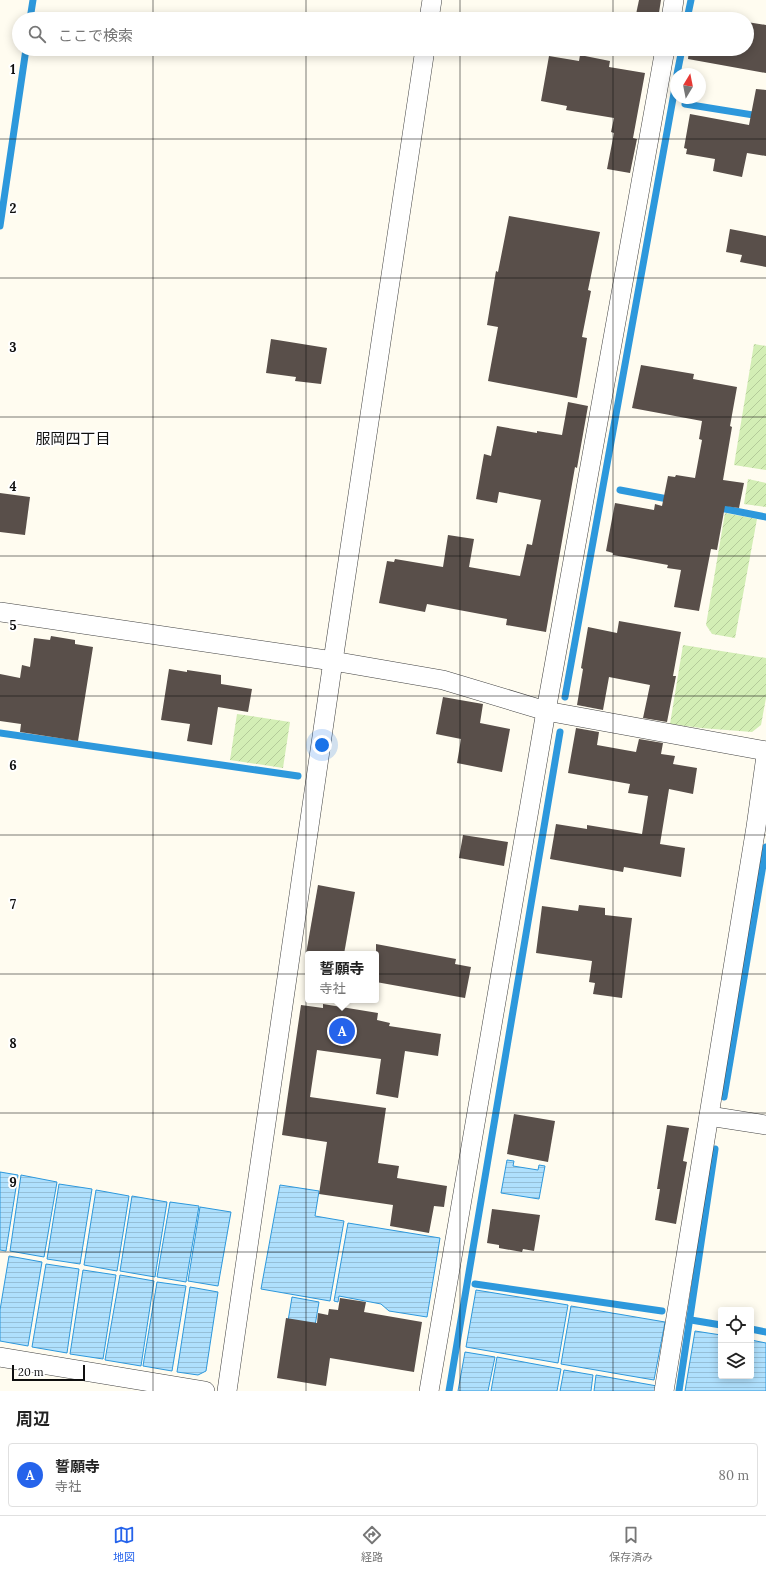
<!DOCTYPE html>
<html lang="ja">
<head>
<meta charset="utf-8">
<style>
	body { margin:0; font-family:Lora,"Noto Sans JP",serif; background:#f2f2f2; color:#222 }
	.controls { position:absolute; right:12px; bottom:12px; display:grid; overflow:hidden; border-radius:4px; box-shadow:0 2px 10px #0003 }
	.controls button { width:36px; height:36px; display:grid; place-items:center; padding:0; border:0; border-bottom:1px solid #e0e0e0; background:#fff; color:#222; font:20px sans-serif }
	.compass { position:absolute; left:670px; top:68px; width:36px; height:36px; border-radius:50%; background:#fff; box-shadow:0 2px 10px #0003; rotate:10deg }
	.scale { position:absolute; left:12px; bottom:10px; width:73px; box-sizing:border-box; padding-left:4px; border:2px solid #0f0f0f; border-top:0; font-size:11px; line-height:14px; white-space:nowrap; color:#0f0f0f; -webkit-text-stroke:3px #fff; paint-order:stroke }
	.you { position:absolute; left:322px; top:745px; width:14px; height:14px; margin:-10px; border:3px solid #fff; border-radius:50%; background:#1a73e8; box-shadow:0 0 0 6px #1a73e833 }
	.badge { display:grid; place-items:center; width:26px; height:26px; border-radius:50%; background:#2563eb; color:#fff; font-size:13px; font-weight:700 }
	.pin { position:absolute; translate:-50% -50%; border:2px solid #fff; box-shadow:0 1px 4px #0006 }
	.popup { position:absolute; left:305px; top:951px; width:74px; height:52px; box-sizing:border-box; display:grid; place-content:center; border-radius:4px; background:#fff; filter:drop-shadow(0 1px 3px #0005); font-size:13px; white-space:nowrap; color:#767676 }
	.popup b { font-size:15px; color:#222 }
	.popup::after { content:''; position:absolute; left:50%; top:100%; margin-left:-8px; border:8px solid transparent; border-top-color:#fff }
	.list { margin:0; padding:0; list-style:none }
	h2 { display:flex; justify-content:space-between; align-items:center; height:52px; margin:0; padding:0 16px; font-size:17px }
	h2 small { font-size:13px; font-weight:400; color:#767676 }
	.list li { display:grid; grid-template-columns:26px 1fr auto; gap:12px; align-items:center; box-sizing:border-box; height:64px; margin:0 8px 8px; padding:0 8px; border:1px solid #e0e0e0; border-radius:4px }
	.list b { display:block; font-size:15px; white-space:nowrap }
	.list p { margin:0; font-size:13px; white-space:nowrap; color:#767676 }
	.list em { font-size:13px; font-style:normal; color:#767676 }
	.icon { flex:none; width:22px; height:22px; fill:none; stroke:currentColor; stroke-width:2; stroke-linecap:round; stroke-linejoin:round }
	.map { position:relative; flex:none; width:766px; height:1391px; overflow:hidden }
	.search { position:absolute; background:#fff; box-shadow:0 2px 10px #0003; left:12px; right:12px; top:12px; height:44px; display:flex; align-items:center; gap:10px; box-sizing:border-box; padding:0 14px; border-radius:22px; color:#767676; font-size:15px }
	.sheet { height:124px; background:#fff }
	nav { display:flex; justify-content:space-around; align-items:center; box-sizing:border-box; height:56px; border-top:1px solid #e0e0e0; background:#fff; font-size:11px; color:#767676 }
	nav a { display:grid; justify-items:center; gap:2px }
	nav .on { color:#2563eb }
	.map>svg:first-child { display:block }
</style>
</head>
<body>
<div class="map">
<svg width="766" height="1391" viewBox="0 0 766 1391">
	<defs>
		<pattern id="garden-furrows" width="10" height="10" patternUnits="userSpaceOnUse"><rect width="10" height="10" fill="#d3eeb5"/><path d="M-1 1l2-2M0 10L10 0M9 11l2-2" fill="none" stroke="#b4cb9a"/></pattern>
		<pattern id="water-rules" width="6" height="5" patternUnits="userSpaceOnUse"><rect width="6" height="5" fill="#afe0fd"/><path d="M0 2.5h6" fill="none" stroke="#95bfd8"/></pattern>
	</defs>
	<rect width="100%" height="100%" fill="#fffcf0"/>
	<g fill="url(#garden-furrows)">
		<path d="M754 344 766 346V470L734 465Z"/>
		<path d="M748 479 766 483V507L744 504Z"/>
		<path d="M725 513 757 519 735 638 712 634 706 625Z"/>
		<path d="M683 645 766 658V698L761 725 752 732 701 728 670 724Z"/>
		<path d="M237 714 290 722 283 768 230 760Z"/>
	</g>
	<g fill="url(#water-rules)" stroke="#2d98dc">
		<path d="M507 1160 514 1161 513 1166 538 1170 539 1165 545 1166 539 1199 501 1193Z"/>
		<path d="M0 1172 18 1175 6 1251 0 1250Z"/>
		<path d="M21 1175 57 1182 44 1257 10 1251Z"/>
		<path d="M59 1184 92 1189 80 1264 47 1259Z"/>
		<path d="M280 1185 319 1191 315 1216 344 1221 330 1301 261 1289Z"/>
		<path d="M96 1190 129 1196 117 1271 84 1265Z"/>
		<path d="M132 1196 167 1202 155 1277 120 1271Z"/>
		<path d="M170 1202 199 1206 186 1282 157 1277Z"/>
		<path d="M200 1207 231 1212 218 1286 188 1281Z"/>
		<path d="M348 1223 440 1238 427 1317 389 1311 381 1304 339 1296 338 1302 334 1301Z"/>
		<path d="M9 1256 42 1262 28 1346 0 1341V1310Z"/>
		<path d="M46 1264 79 1269 67 1353 32 1347Z"/>
		<path d="M83 1270 116 1275 103 1359 70 1354Z"/>
		<path d="M120 1275 154 1281 141 1366 105 1360Z"/>
		<path d="M157 1282 186 1286 172 1371 143 1366Z"/>
		<path d="M190 1287 218 1292 206 1371 198 1375 177 1372Z"/>
		<path d="M476 1290 568 1305 558 1363 466 1347Z"/>
		<path d="M292 1297 319 1302 309 1361 282 1357Z"/>
		<path d="M571 1306 665 1322 654 1380 561 1364Z"/>
		<path d="M695 1331 721 1335V1376H751V1340L766 1343V1391H685Z"/>
		<path d="M465 1352 495 1357 488 1391H458Z"/>
		<path d="M497 1357 561 1369 557 1391H491Z"/>
		<path d="M564 1370 593 1375 591 1391H560Z"/>
		<path d="M596 1375 657 1386 656 1391H594Z"/>
	</g>
	<g fill="none" stroke-linecap="round" stroke-linejoin="round">
		<g stroke="#2d98dc" stroke-width="7">
			<path d="M30 19 33 0"/>
			<path d="M687 19 691 0"/>
			<path d="M677 74 682 49"/>
			<path d="M685 104 766 117"/>
			<path d="M0 226 26 49"/>
			<path d="M620 490 673 500"/>
			<path d="M715 507 766 517"/>
			<path d="M565 697 676 82"/>
			<path d="M0 733 298 776"/>
			<path d="M724 1097 766 847"/>
			<path d="M475 1284 662 1311"/>
			<path d="M691 1320 721 1325"/>
			<path d="M751 1329 766 1332"/>
			<path d="M449 1391 560 732"/>
			<path d="M679 1391 715 1149"/>
		</g>
	</g>
	<g fill="#594f4a">
		<path d="M639 0H661L658 19H635Z"/>
		<path d="M747 22 766 25V73L688 59 689 49H747Z"/>
		<path d="M580 55 610 61 609 67 645 73 633 138 637 139 630 173 607 169 614 133 611 132 614 118 566 110 567 106 541 101 549 56 579 61Z"/>
		<path d="M756 89 766 90V156L747 153 742 177 713 171 715 159 686 154 687 149 684 148 690 114 749 125Z"/>
		<path d="M509 216 600 232 588 290 591 291 582 337 587 338 577 398 488 381 498 327 487 325 496 271 498 272Z"/>
		<path d="M730 229 766 236V267L740 262 742 255 726 252Z"/>
		<path d="M271 339 327 348 321 384 295 381 296 377 266 373Z"/>
		<path d="M641 365 694 374 693 379 737 387 730 426 732 427 723 480 744 483 739 508 725 506 717 550 711 549 699 611 674 607 681 570 667 568 668 565 613 555V553L606 551 615 503 654 510 655 504 662 506 668 476 675 477 676 475 695 478 702 440 699 439 702 421 632 408Z"/>
		<path d="M568 402 588 406 577 468 575 467 546 632 506 625 507 619 427 604 425 612 379 603 387 561 394 562 395 559 443 567 448 535 474 539 469 567 520 576 527 544 532 545 541 500 499 492 497 503 476 499 484 454 491 456 497 426 537 433V431L562 435Z"/>
		<path d="M0 493 30 497 25 535 0 532Z"/>
		<path d="M619 621 681 632 673 676H676L667 722 643 718 650 685 609 677 603 710 577 705 583 669 581 668 588 627 617 633Z"/>
		<path d="M51 636 75 640V644L93 647 78 741 20 732 21 724 0 721V674L20 678 22 665 30 667 34 638 50 640Z"/>
		<path d="M169 669 187 672V670L221 675V684L252 689 248 712 218 707 212 745 187 741 190 724 161 720Z"/>
		<path d="M443 697 483 704 480 723 510 729 502 772 457 763 461 739 436 734Z"/>
		<path d="M576 728 599 732 597 745 636 752 639 739 663 743 661 754 675 756 673 764 697 768 693 794 669 789 660 844 685 848 681 877 624 867 623 872 550 859 556 824 587 829V825L642 834 648 796 628 793 630 784 568 773Z"/>
		<path d="M463 835 508 842 504 866 459 858Z"/>
		<path d="M318 885 355 892 344 954H306Z"/>
		<path d="M579 905 605 908V915L632 918 622 998 593 994 595 983 589 982 592 961 536 953 542 906 578 911Z"/>
		<path d="M376 944 456 959 455 964 471 967 465 998 376 982Z"/>
		<path d="M323 1004 378 1013 377 1020 390 1023 389 1026 441 1034 438 1056 405 1051 398 1098 376 1094 381 1059 317 1050 310 1097 386 1108 378 1163 399 1166 397 1178 447 1186 444 1207 434 1206 429 1233 390 1226 393 1205 319 1194 327 1142 282 1135 301 1005 323 1008Z"/>
		<path d="M514 1114 555 1121 548 1162 507 1154Z"/>
		<path d="M667 1125 689 1128 683 1161 687 1162 676 1224 655 1220 660 1189H657Z"/>
		<path d="M492 1209 540 1215 534 1251 523 1249 522 1252 499 1248V1245L487 1243Z"/>
		<path d="M340 1298 366 1302 364 1312 422 1322 414 1372 330 1358 326 1386 277 1378 286 1318 317 1323 318 1313 328 1315 329 1309 338 1310Z"/>
	</g>
	<g fill="none" stroke-linecap="round" stroke-linejoin="round">
		<defs>
			<g id="street">
				<path d="M429 19 432 0"/>
				<path d="M671 19 674 0"/>
				<path d="M0 612 333 661 443 680 546 711 766 751"/>
				<path d="M709 1116 766 1125"/>
				<path d="M0 1357 205 1391"/>
				<path d="M227 1391 333 661 425 49"/>
				<path d="M429 1391 546 711 665 49"/>
				<path d="M664 1391 756 827 766 756"/>
			</g>
		</defs>
		<use href="#street" stroke="#424242" stroke-width="20"/>
		<use href="#street" stroke="#fff" stroke-width="19"/>
	</g>
	<path fill="none" stroke="#0f0f0f" stroke-width="1" stroke-opacity="0.55" d="M153 0V19M306 0V19M460 0V19M613 0V19M153 49V1391M306 49V1391M460 49V1391M613 49V1391M0 139H766M0 278H766M0 417H766M0 556H766M0 696H766M0 835H766M0 974H766M0 1113H766M0 1252H766"/>
	<g text-anchor="middle" dominant-baseline="central" stroke-width="4" stroke-linejoin="round" paint-order="stroke">
		<g font-size="15" fill="#0f0f0f" stroke="#fff">
			<text x="73" y="438">服岡四丁目</text>
		</g>
	</g>
	<g font-size="13" text-anchor="middle" font-weight="bold" fill="#0f0f0f" stroke="#fff" stroke-width="4" stroke-linejoin="round" paint-order="stroke">
		<text x="13" y="74">1</text>
		<text x="13" y="213">2</text>
		<text x="13" y="352">3</text>
		<text x="13" y="491">4</text>
		<text x="13" y="630">5</text>
		<text x="13" y="770">6</text>
		<text x="13" y="909">7</text>
		<text x="13" y="1048">8</text>
		<text x="13" y="1187">9</text>
	</g>
</svg>
<div class="controls">
<button><svg class="icon" aria-label="locate" viewBox="0 0 24 24"><circle cx="12" cy="12" r="6"/><path d="M12 2v4M12 18v4M2 12h4M18 12h4"/></svg></button>
<button><svg class="icon" aria-label="layers" viewBox="0 0 24 24"><path d="M12 4l9 5-9 5-9-5zM3 14l9 5 9-5"/></svg></button>
</div>
<svg class="compass" viewBox="-18 -18 36 36"><path d="M0-13l5 13h-10z" fill="#e53935"/><path d="M0 13l5-13h-10z" fill="#767676"/></svg>
<div class="scale">20 m</div>
<div class="you"></div>
<div class="pin badge" style="left:342px;top:1031px">A</div>
<div class="popup"><b>誓願寺</b>寺社</div>
<div class="search"><svg class="icon" aria-label="search" viewBox="0 0 24 24"><circle cx="10" cy="10" r="6"/><path d="M15 15l6 6"/></svg>ここで検索</div>
</div>
<section class="sheet">
<h2>周辺<small></small></h2>
<ul class="list">
<li><span class="badge">A</span><div><b>誓願寺</b><p>寺社</p></div><em>80 m</em></li>
</ul>
</section>
<nav>
<a class="on"><svg class="icon" aria-label="map" viewBox="0 0 24 24"><path d="M3 6l6-2 6 2 6-2v14l-6 2-6-2-6 2zM9 4v14M15 6v14"/></svg>地図</a>
<a><svg class="icon" aria-label="directions" viewBox="0 0 24 24"><path d="M12 3l9 9-9 9-9-9zM9 14v-3h6M13 9l2 2-2 2"/></svg>経路</a>
<a><svg class="icon" aria-label="saved" viewBox="0 0 24 24"><path d="M7 4h10v16l-5-4-5 4z"/></svg>保存済み</a>
</nav>
</body>
</html>
